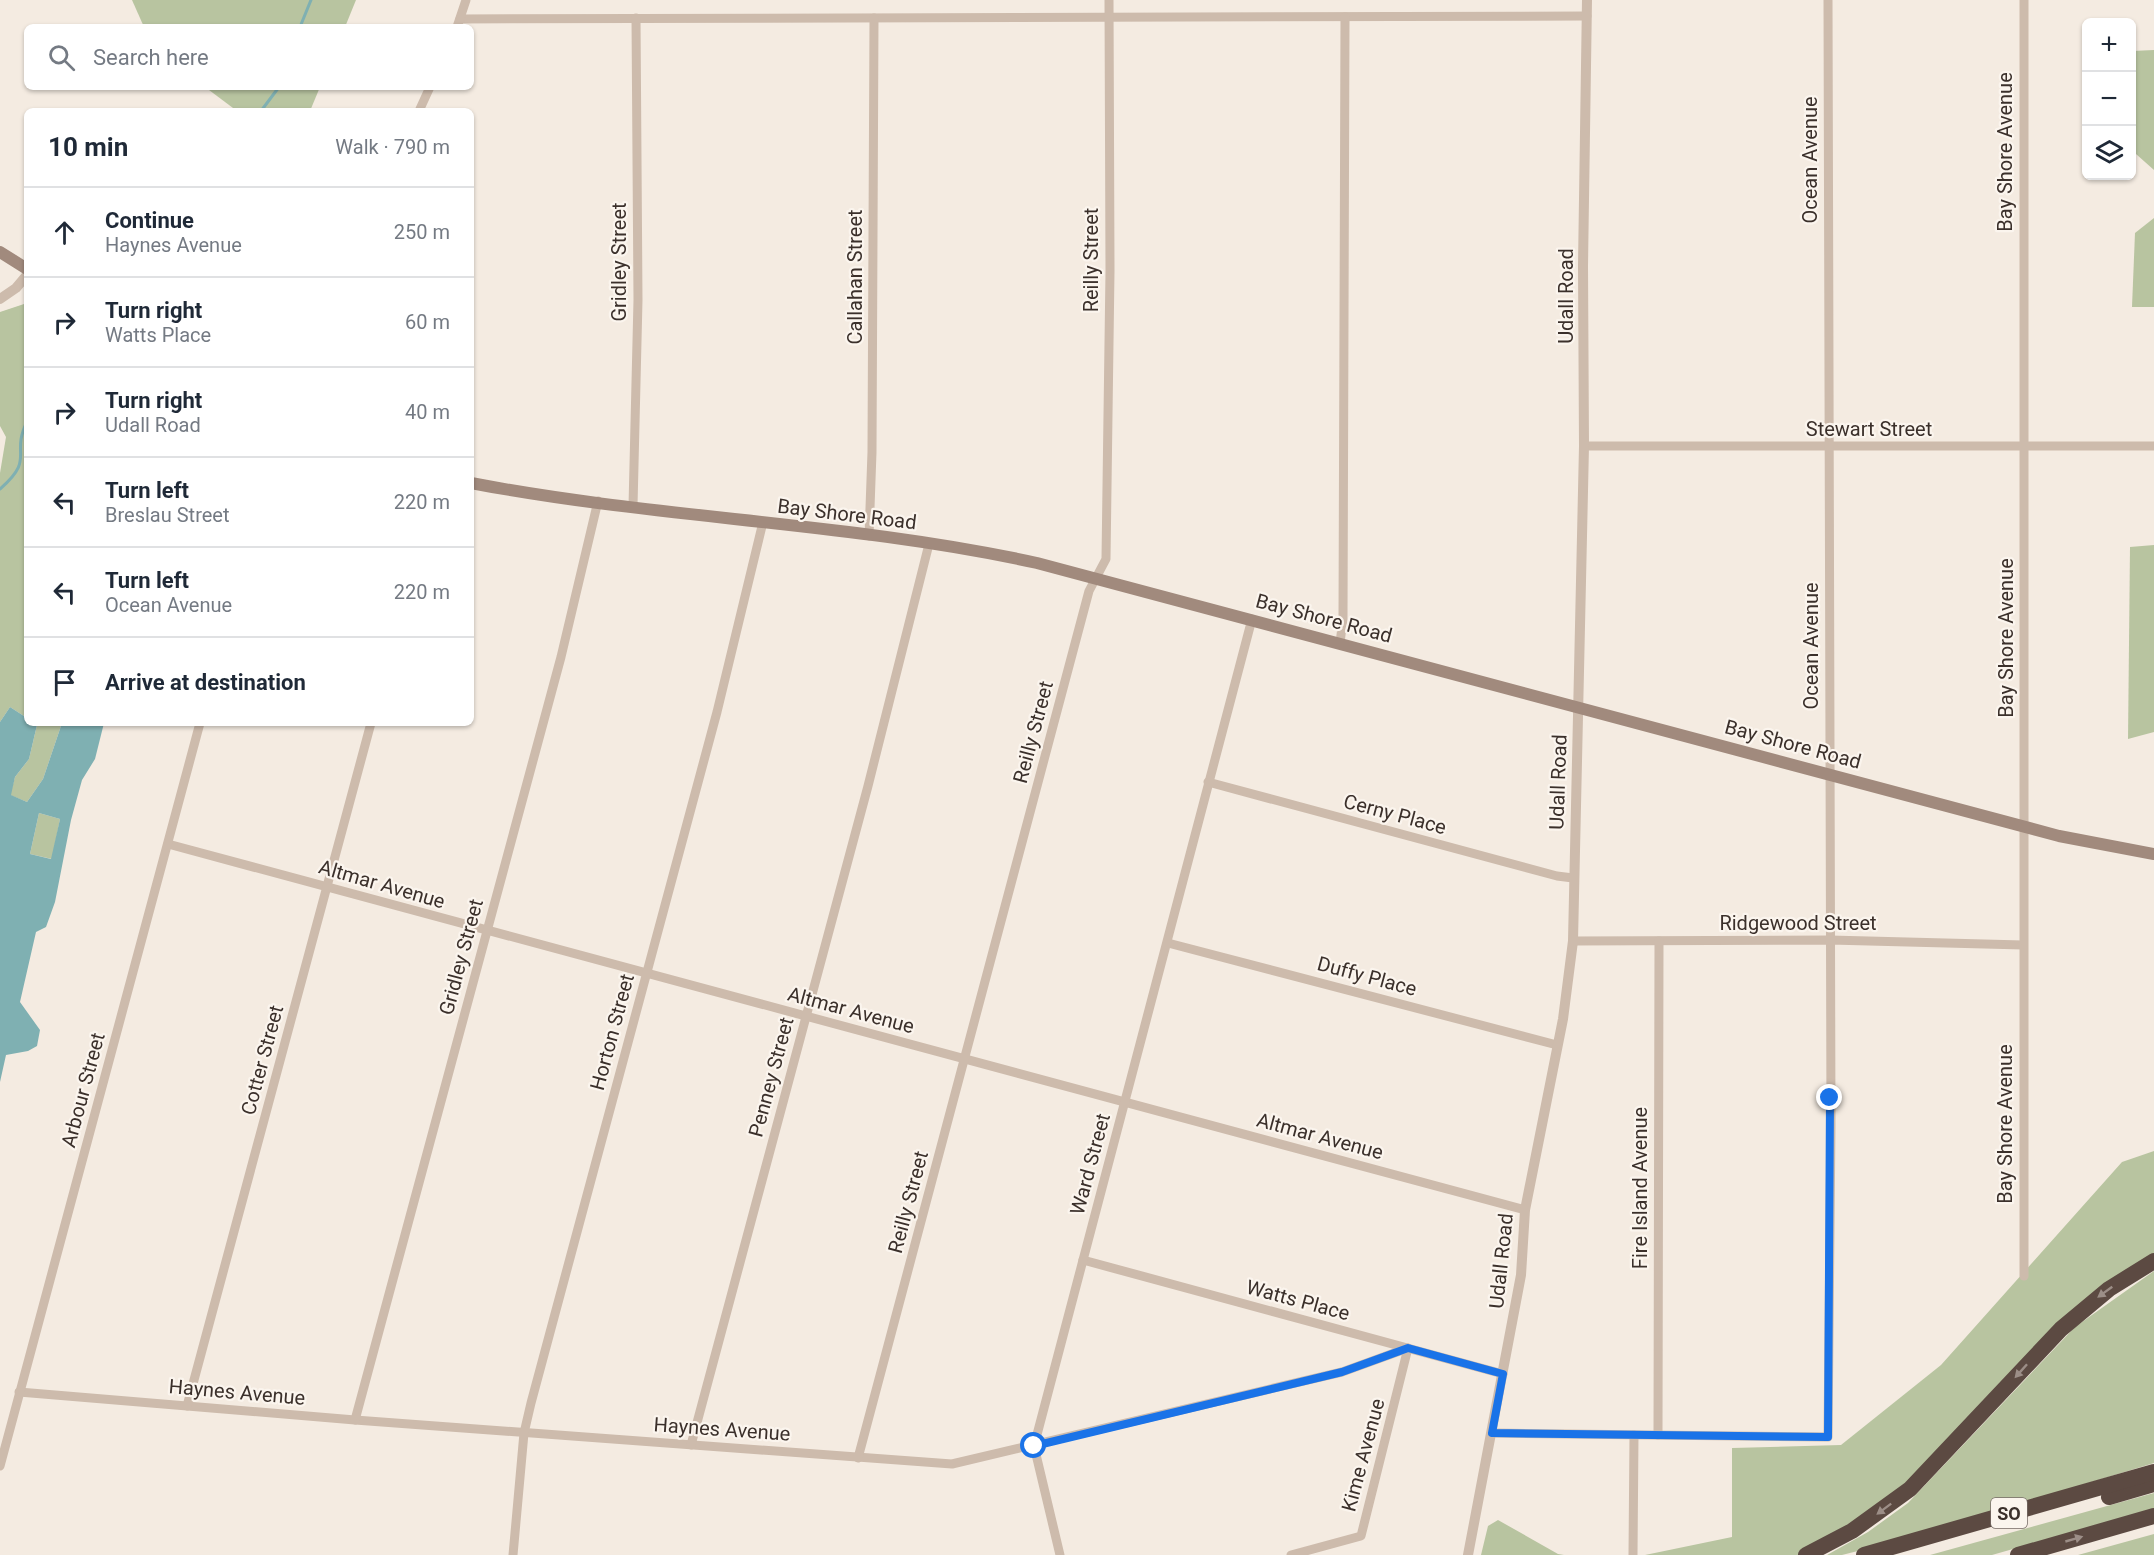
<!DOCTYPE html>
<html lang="en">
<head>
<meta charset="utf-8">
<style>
	body { margin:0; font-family:Roboto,sans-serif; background:#f2f2f3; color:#1f2937 }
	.controls { position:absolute; right:18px; top:18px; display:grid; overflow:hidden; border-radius:9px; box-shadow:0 2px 4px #0004 }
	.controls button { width:54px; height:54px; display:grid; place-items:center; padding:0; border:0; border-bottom:2px solid #e0e1e3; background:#fff; color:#1f2937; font:30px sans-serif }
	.stop { position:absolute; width:18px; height:18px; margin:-14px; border:4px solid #1a73e8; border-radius:50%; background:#fff }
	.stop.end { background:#1a73e8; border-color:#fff; box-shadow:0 2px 6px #0008 }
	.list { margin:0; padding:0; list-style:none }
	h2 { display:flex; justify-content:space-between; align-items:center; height:78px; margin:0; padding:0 24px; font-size:26px }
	h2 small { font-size:20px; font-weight:400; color:#747a83 }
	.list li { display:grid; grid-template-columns:39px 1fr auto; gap:18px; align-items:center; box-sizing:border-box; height:90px; padding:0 24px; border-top:2px solid #e0e1e3 }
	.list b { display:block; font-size:22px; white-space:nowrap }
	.list p { margin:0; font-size:20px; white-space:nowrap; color:#747a83 }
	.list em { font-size:20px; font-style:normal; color:#747a83 }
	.icon { flex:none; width:33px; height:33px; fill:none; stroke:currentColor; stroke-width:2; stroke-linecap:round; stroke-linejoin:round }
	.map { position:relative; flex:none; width:2154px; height:1555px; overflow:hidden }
	.search { position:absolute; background:#fff; box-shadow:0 2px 4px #0004; left:24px; top:24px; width:450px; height:66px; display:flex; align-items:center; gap:15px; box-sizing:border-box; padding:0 21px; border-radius:9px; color:#747a83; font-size:22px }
	.panel { position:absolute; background:#fff; box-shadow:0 2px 4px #0004; left:24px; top:108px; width:450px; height:618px; border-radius:9px }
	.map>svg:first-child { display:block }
</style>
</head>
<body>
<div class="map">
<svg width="2154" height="1555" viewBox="0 0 2154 1555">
	<rect width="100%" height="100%" fill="#f4ebe1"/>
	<g fill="#b8c4a0">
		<path d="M132 0H356L345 27H144Z"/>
		<path d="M2154 50V170L2136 154 2132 145V51Z"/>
		<path d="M205 87H320L310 111H237Z"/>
		<path d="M2154 218V307H2132L2135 233Z"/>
		<path d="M27 303V718L10 707 0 722V473L6 437 0 426V312Z"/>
		<path d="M2154 545V732L2128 739 2130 547Z"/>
		<path d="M34 723H62L43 779 27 802 10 795 15 777 29 759 37 725Z"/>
		<path d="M39 813 60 819 52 859 30 854Z"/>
		<path d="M2154 1151V1255L2100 1289 1892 1502 1801 1555H1645L1732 1537V1448L1841 1445 1941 1365 2122 1162Z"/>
		<path d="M2154 1271V1463L1909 1538 1842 1555H1827L1868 1532 1908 1503 2075 1327Z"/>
		<path d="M2154 1493V1509L1992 1555H1930Z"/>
		<path d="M1498 1520 1558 1554 1564 1555H1481L1488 1526Z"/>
		<path d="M2154 1534V1555H2078Z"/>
	</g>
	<path fill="#7fb0b2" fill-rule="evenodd" d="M10 707 27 718V723L37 725 29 759 15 777 11 795 27 802 43 779 62 723H104L95 759 82 780 71 820 55 902 46 927 36 932 20 1002 40 1030 37 1046 28 1051 6 1055 0 1082V722ZM39 813 60 819 51 859 30 854Z"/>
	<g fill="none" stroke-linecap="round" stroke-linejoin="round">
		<g stroke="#7fb0b2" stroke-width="3">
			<path d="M300 27 311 0"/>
			<path d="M261 111 279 87"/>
			<path d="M0 489C36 458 10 455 27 422"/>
		</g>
		<g stroke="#cdbbac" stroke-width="9">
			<path d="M460 19 1587 16"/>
			<path d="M457 27 466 0"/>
			<path d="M419 111 430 87"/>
			<path d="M1584 446H2154"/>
			<path d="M633 506 638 300 636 18"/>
			<path d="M869 536 872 452 874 18"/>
			<path d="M1340 643 1343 619 1345 17"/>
			<path d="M1208 782 1557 876 1573 878"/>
			<path d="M168 844 1525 1210"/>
			<path d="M1573 941 1830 940 2023 945"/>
			<path d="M1168 943 1557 1045"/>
			<path d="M1083 1260 1503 1374"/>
			<path d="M2024 1276V0"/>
			<path d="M19 1392 355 1420 952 1464 1342 1372 1408 1348"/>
			<path d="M187 1406 371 723"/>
			<path d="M355 1420 561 657 598 501"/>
			<path d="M1492 1433 1828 1437 1831 1124 1828 0"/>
			<path d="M1658 1435 1659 941"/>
			<path d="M691 1445 868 786 929 544"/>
			<path d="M858 1458 1089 591 1106 559 1110 271 1109 0"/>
			<path d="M0 1466 200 723"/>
			<path d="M513 1555 524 1433 531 1403 717 712 763 522"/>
			<path d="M1060 1555 1034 1446 1252 619"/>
			<path d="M1291 1555 1361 1536 1408 1348"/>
			<path d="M1633 1555 1634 1435"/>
		</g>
		<g stroke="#cdbbac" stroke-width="10">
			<path d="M0 299 16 288 27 275"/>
			<path d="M1468 1555 1521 1275 1525 1210 1563 1019 1573 941 1584 446 1583 266 1587 0"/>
		</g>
		<g stroke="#a18a7d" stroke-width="12">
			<path d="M0 252 27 269"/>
			<path d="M471 483C658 519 851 522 1037 563L2059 836 2154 854"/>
		</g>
		<g stroke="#5c4a42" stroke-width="16">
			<path d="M2109 1497 2154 1484"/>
			<path d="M1806 1555 1852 1531 1910 1489 2061 1329 2109 1289 2154 1261"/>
			<path d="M1864 1555 2154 1472"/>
			<path d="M2018 1555 2154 1516"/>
		</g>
	</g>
	<defs><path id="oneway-solid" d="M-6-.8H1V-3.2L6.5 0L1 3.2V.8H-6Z" transform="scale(1.5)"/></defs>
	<g fill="#9c8e87">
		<use href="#oneway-solid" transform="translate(2105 1292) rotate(144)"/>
		<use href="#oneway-solid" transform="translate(2021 1371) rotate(132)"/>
		<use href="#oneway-solid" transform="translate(1884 1509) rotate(143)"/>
		<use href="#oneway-solid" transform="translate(2074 1539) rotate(-16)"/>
	</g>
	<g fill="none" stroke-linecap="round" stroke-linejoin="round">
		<path stroke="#1a73e8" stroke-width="8" d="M1034 1446 1342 1372 1408 1348 1503 1374 1492 1433 1828 1437 1830 1098"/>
	</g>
	<g text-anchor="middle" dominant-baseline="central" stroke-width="4.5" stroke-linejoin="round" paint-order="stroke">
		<rect fill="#fbf5ee" stroke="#756b66" stroke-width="1.5" x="1991" y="1498" width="36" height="30" rx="4.5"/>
		<g font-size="18" font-weight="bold" fill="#3b302b">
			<text x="2009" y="1513">SO</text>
		</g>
		<g font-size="20" fill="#3b302b" stroke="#fbf5ee">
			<text transform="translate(2005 152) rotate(-90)">Bay Shore Avenue</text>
			<text transform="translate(1810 160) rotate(-90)">Ocean Avenue</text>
			<text transform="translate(1091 260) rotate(-90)">Reilly Street</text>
			<text transform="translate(619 262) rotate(-90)">Gridley Street</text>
			<text transform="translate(855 277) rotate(-90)">Callahan Street</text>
			<text transform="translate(1566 296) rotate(-90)">Udall Road</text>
			<text x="1869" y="429">Stewart Street</text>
			<text transform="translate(847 514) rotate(7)">Bay Shore Road</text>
			<text transform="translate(1324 618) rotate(15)">Bay Shore Road</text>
			<text transform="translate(2006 638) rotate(-90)">Bay Shore Avenue</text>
			<text transform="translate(1811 646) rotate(-90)">Ocean Avenue</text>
			<text transform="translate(1033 732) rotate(-75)">Reilly Street</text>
			<text transform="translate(1793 744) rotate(15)">Bay Shore Road</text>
			<text transform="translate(1558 782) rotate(-88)">Udall Road</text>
			<text transform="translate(1395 814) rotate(15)">Cerny Place</text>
			<text transform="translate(382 884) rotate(16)">Altmar Avenue</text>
			<text x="1798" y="923">Ridgewood Street</text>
			<text transform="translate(461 957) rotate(-75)">Gridley Street</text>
			<text transform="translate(1367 976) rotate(15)">Duffy Place</text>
			<text transform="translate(851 1010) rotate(15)">Altmar Avenue</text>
			<text transform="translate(612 1032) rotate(-75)">Horton Street</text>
			<text transform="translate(262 1060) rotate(-75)">Cotter Street</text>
			<text transform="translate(771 1077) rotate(-75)">Penney Street</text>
			<text transform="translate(83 1090) rotate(-75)">Arbour Street</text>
			<text transform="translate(2005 1124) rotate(-90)">Bay Shore Avenue</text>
			<text transform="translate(1320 1136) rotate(15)">Altmar Avenue</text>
			<text transform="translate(1090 1164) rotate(-75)">Ward Street</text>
			<text transform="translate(1640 1188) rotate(-90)">Fire Island Avenue</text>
			<text transform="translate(908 1202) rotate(-75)">Reilly Street</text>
			<text transform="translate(1501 1261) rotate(-84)">Udall Road</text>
			<text transform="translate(1298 1300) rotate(15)">Watts Place</text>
			<text transform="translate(237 1392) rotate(5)">Haynes Avenue</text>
			<text transform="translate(722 1429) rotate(4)">Haynes Avenue</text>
			<text transform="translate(1363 1455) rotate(-75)">Kime Avenue</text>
		</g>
	</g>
</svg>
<div class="controls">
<button>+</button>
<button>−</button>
<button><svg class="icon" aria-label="layers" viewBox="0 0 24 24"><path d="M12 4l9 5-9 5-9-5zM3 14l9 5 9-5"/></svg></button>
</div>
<div class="stop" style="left:1034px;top:1446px"></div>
<div class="stop end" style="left:1830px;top:1098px"></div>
<div class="search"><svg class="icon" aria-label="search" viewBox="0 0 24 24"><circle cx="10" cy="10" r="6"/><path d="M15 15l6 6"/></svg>Search here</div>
<section class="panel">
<h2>10 min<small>Walk · 790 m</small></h2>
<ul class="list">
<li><svg class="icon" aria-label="ahead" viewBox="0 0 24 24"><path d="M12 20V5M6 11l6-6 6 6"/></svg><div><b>Continue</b><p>Haynes Avenue</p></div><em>250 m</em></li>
<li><svg class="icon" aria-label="right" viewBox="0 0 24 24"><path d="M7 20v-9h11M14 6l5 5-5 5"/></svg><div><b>Turn right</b><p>Watts Place</p></div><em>60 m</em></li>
<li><svg class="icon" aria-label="right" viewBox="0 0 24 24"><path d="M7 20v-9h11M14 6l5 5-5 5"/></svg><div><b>Turn right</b><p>Udall Road</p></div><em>40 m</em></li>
<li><svg class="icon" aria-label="left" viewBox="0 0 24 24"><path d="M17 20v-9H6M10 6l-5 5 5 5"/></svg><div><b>Turn left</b><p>Breslau Street</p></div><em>220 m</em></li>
<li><svg class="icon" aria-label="left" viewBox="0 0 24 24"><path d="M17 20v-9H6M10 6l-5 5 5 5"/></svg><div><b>Turn left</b><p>Ocean Avenue</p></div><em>220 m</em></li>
<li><svg class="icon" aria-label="arrive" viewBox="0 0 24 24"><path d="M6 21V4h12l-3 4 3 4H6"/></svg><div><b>Arrive at destination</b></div></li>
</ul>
</section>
</div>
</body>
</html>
